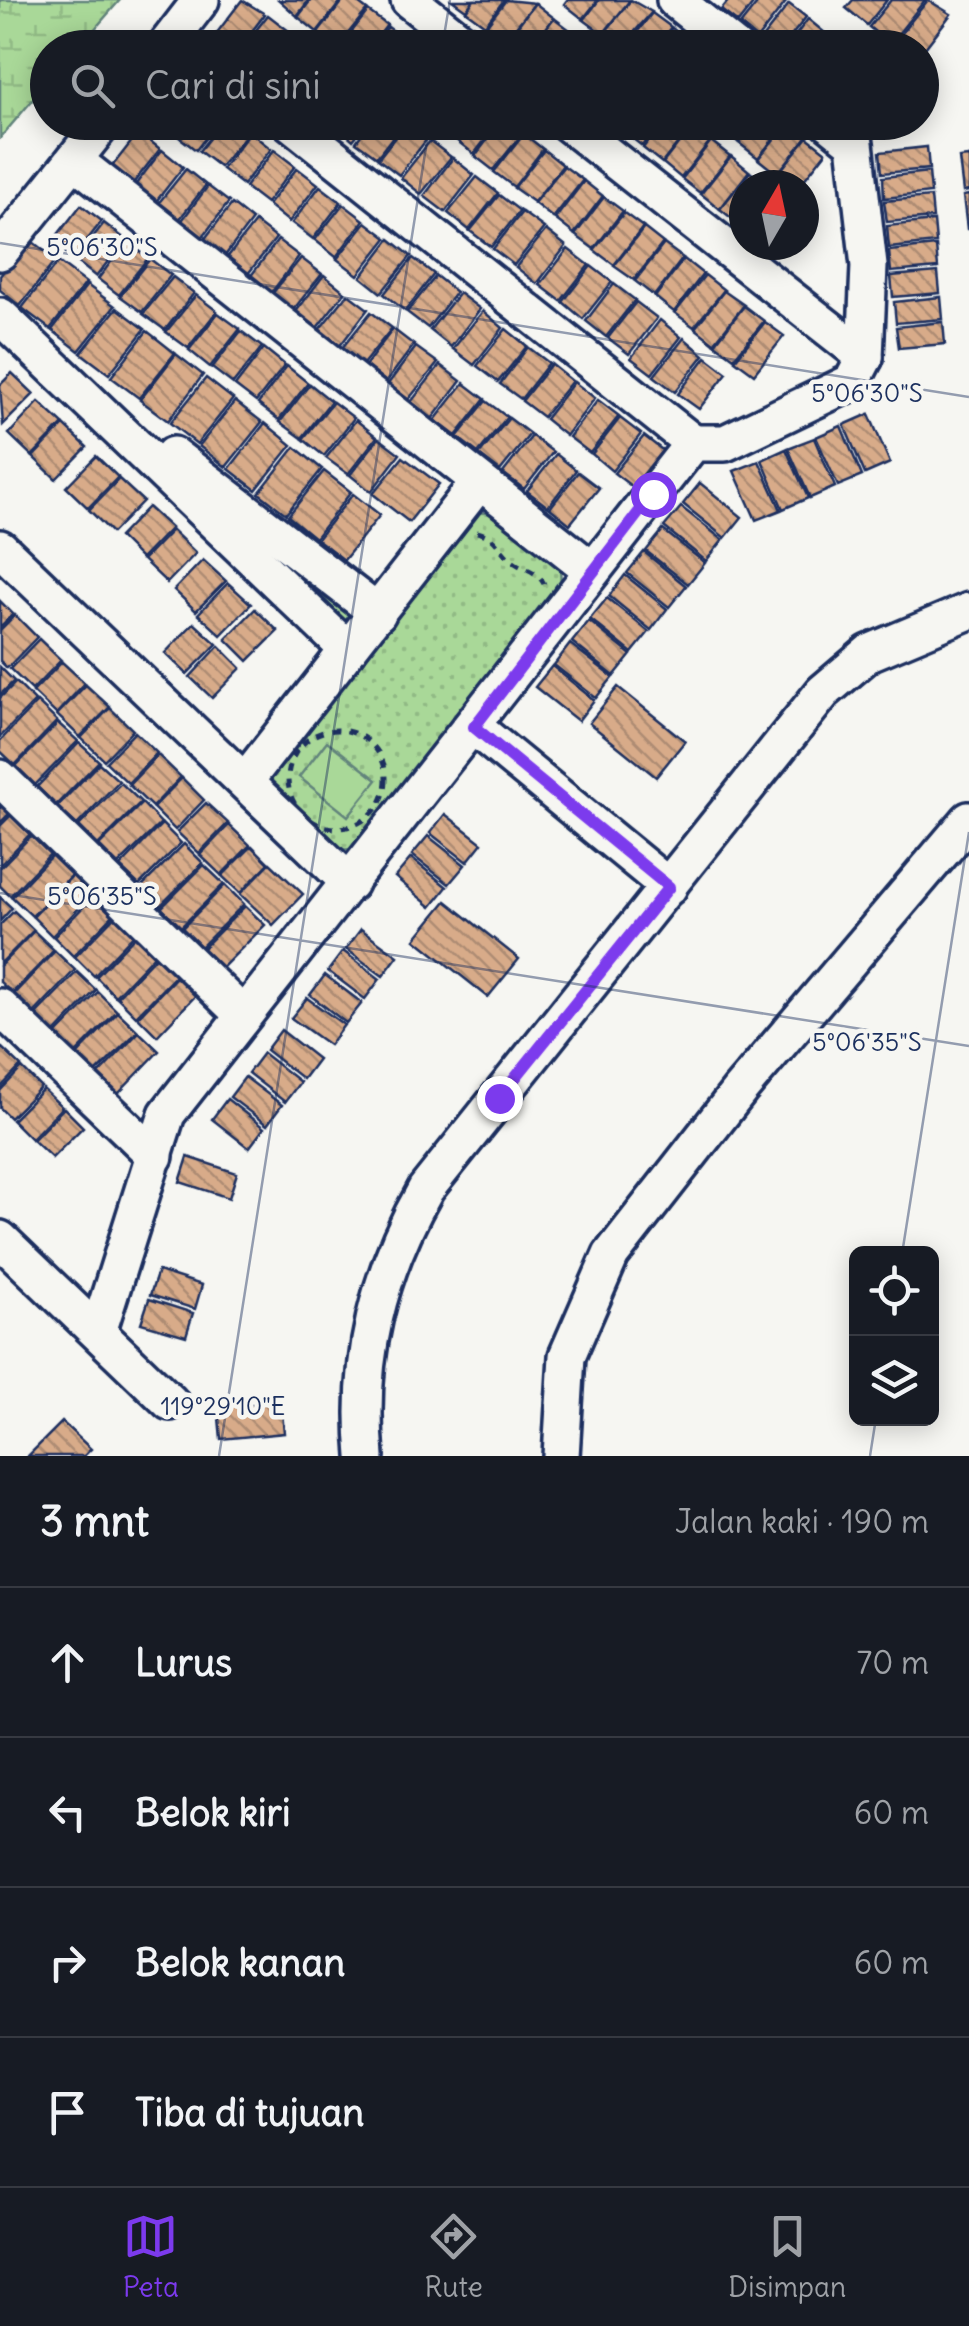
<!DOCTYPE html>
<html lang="id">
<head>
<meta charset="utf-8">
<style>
	body { margin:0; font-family:Delius,sans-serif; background:#242831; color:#f1f3f6 }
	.controls { position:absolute; right:30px; bottom:30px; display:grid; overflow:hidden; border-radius:15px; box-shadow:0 5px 25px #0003 }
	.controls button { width:90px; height:90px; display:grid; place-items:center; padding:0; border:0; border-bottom:2px solid #363941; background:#171b24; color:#f1f3f6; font:50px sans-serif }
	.compass { position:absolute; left:729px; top:170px; width:90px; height:90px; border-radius:50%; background:#171b24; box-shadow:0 5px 25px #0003; rotate:9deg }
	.stop { position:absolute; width:30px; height:30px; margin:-22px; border:8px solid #7c3aed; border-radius:50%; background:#fff }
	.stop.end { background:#7c3aed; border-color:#fff; box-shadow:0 2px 10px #0008 }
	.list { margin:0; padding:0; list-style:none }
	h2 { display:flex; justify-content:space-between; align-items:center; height:130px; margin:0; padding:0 40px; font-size:42px }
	h2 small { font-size:32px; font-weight:400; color:#9ea1a6 }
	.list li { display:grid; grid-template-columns:65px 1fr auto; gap:30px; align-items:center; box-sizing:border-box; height:150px; padding:0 40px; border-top:2px solid #363941 }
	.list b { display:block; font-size:38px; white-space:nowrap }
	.list em { font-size:32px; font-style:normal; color:#9ea1a6 }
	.icon { flex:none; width:55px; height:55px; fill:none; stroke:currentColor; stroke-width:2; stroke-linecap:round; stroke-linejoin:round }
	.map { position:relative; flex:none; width:969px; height:1456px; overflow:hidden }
	.search { position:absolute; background:#171b24; box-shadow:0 5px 25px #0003; left:30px; right:30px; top:30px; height:110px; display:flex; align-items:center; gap:25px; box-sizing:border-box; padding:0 35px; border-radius:55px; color:#9ea1a6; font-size:38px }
	.sheet { height:730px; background:#171b24 }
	nav { display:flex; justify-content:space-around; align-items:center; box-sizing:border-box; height:140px; border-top:2px solid #363941; background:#171b24; font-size:28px; color:#9ea1a6 }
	nav a { display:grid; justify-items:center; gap:5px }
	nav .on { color:#7c3aed }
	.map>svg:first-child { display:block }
</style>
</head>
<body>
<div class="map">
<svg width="969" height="1456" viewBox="0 0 969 1456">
	<defs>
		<pattern id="grass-dots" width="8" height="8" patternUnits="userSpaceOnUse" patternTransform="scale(2.5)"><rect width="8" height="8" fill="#a9d898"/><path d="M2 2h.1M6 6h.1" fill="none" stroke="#91ba85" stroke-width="1.8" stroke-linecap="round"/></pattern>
		<pattern id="wetland-marsh" width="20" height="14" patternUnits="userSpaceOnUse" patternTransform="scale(2.5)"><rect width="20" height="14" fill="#a9d898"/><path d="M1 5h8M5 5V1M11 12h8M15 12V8" fill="none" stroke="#91ba85"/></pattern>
		<pattern id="building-back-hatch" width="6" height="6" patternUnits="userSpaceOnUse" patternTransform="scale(2.5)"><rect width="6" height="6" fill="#d8ab89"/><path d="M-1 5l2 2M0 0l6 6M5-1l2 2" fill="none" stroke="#ae8c73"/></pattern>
	</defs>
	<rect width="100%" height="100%" fill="#f6f6f2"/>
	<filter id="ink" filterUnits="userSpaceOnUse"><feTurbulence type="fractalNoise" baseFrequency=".01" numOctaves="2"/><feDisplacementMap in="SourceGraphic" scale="20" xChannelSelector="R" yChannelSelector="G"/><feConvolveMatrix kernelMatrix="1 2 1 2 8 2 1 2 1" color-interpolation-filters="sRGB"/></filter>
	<g filter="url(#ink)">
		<path fill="url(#grass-dots)" stroke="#62847b" stroke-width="2.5" d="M476 512 494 514 560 565 561 588 354 849 336 850 269 786 268 777Z"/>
		<path fill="url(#wetland-marsh)" stroke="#62847b" stroke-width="2.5" d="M0 0H120L79 47 48 48 47 83 0 138Z"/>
		<g fill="#a9d898" stroke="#62847b" stroke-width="2.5">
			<path d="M296 569 352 614 345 625 288 570Z"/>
			<path d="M327 741 377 780 348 816 299 777Z"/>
		</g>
		<g fill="url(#building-back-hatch)" stroke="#1b2f5e" stroke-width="2.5">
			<path d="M242 0 265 14 239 48H233L216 34Z"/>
			<path d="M279 0H309L297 16Z"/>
			<path d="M311 0H342L317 32 298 17Z"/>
			<path d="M344 0H354L367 10 337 47 318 33Z"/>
			<path d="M452 0H474L466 10Z"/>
			<path d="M474 0H504L485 25 466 11Z"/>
			<path d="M506 0 535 3 505 40 486 26Z"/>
			<path d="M567 0H598L583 19 564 4Z"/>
			<path d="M599 0H630L603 34 584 20Z"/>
			<path d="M631 0 652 12 620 48 603 35Z"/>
			<path d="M729 0H756L738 23 721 10Z"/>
			<path d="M760 0 786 2 757 39 740 25Z"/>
			<path d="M853 0H887L867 25 846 8Z"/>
			<path d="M891 0H925L890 44 869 27Z"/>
			<path d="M928 0 951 14 922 52V48H895L892 45Z"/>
			<path d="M535 3 554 18 531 48H514L506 41Z"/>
			<path d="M789 4 806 17 782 48H769L760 41Z"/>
			<path d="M368 11 387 25 369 48H339Z"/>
			<path d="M652 13 671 27 655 48H625Z"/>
			<path d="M268 15 289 31 277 48H242Z"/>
			<path d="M554 18 574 33 562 48H531Z"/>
			<path d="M808 19 825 33 814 48H786Z"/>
			<path d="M388 27 407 41 402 48H371Z"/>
			<path d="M672 28 691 43 687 48H656Z"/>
			<path d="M574 33 593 48H563Z"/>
			<path d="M291 34 309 48H280Z"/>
			<path d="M828 35 844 48H818Z"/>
			<path d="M161 122H180L173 132Z"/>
			<path d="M184 122H218L196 150 175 134Z"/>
			<path d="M222 122H238L249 131 220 167 199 151Z"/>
			<path d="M333 122H367L353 140Z"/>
			<path d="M370 122H404L377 157 356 142Z"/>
			<path d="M407 122 427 139 399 175 378 159Z"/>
			<path d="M438 122H467L455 139Z"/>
			<path d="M470 122H499L474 154 456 140Z"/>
			<path d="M501 122H510L523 133 493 170 475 156Z"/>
			<path d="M630 122H660L642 146 623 131Z"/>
			<path d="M663 122 692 125 662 163 643 148Z"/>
			<path d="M724 122H755L739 143 720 128Z"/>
			<path d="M756 122H787L758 158 739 143Z"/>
			<path d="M788 122 807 137 777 174 758 159Z"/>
			<path d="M692 126 711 140 681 178 663 163Z"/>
			<path d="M139 132 160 149 131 186 110 169Z"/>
			<path d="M250 132 271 149 243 185 222 169Z"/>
			<path d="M524 134 543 149 514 187 494 172Z"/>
			<path d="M807 137 826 152 800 185H791L778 174Z"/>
			<path d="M430 141 451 157 421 194 401 178Z"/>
			<path d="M711 141 730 156 700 193 682 179Z"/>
			<path d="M927 147 929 169 882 173 880 152Z"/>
			<path d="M162 150 183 167 154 204 133 188Z"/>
			<path d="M274 150 295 166 266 203 245 187Z"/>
			<path d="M544 150 563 165 534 202 514 188Z"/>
			<path d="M731 156 749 171 720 209 701 194Z"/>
			<path d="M969 157V191L963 192 959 158Z"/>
			<path d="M453 158 474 175 445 212 424 196Z"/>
			<path d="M564 166 583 180 553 218 534 203Z"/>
			<path d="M297 168 318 184 289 222 268 205Z"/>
			<path d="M186 169 206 185 178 221 157 205Z"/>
			<path d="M750 172 767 185H744V217L739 224 720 209Z"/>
			<path d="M929 172 931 193 884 198 883 177Z"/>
			<path d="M477 177 498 193 469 230 448 213Z"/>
			<path d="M584 181 603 196 574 234 555 219Z"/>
			<path d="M208 186 229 202 201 239 180 223Z"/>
			<path d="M320 186 341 202 313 239 292 223Z"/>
			<path d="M499 195 520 211 491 247 470 231Z"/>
			<path d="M969 195V229H967L963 196Z"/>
			<path d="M604 197 623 211 594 249 575 235Z"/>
			<path d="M931 197 933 218 887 222 884 201Z"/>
			<path d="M232 204 252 220 224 257 203 241Z"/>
			<path d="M343 204 364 220 336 257 315 240Z"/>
			<path d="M81 205 102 221 73 258 52 242Z"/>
			<path d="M522 212 544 228 514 265 493 249Z"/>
			<path d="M624 213 643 227 614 265 594 250Z"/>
			<path d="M934 221 936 243 889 248 887 226Z"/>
			<path d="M255 222 276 238 247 275 226 259Z"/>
			<path d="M366 222 387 238 358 275 337 259Z"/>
			<path d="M104 223 125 239 96 277 75 260Z"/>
			<path d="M644 228 663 243 634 280 614 266Z"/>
			<path d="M546 230 566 246 537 284 516 267Z"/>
			<path d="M29 239 56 260 20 306 0 290V276Z"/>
			<path d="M390 239 411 256 381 293 361 277Z"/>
			<path d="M278 240 299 256 271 293 250 277Z"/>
			<path d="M127 241 148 258 119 295 98 279Z"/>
			<path d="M664 244 683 258 654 296 635 281Z"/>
			<path d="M936 246 938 268 891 272 889 251Z"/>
			<path d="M568 249 589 265 561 301 540 285Z"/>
			<path d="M301 258 322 274 293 310 272 294Z"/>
			<path d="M413 258 434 274 405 311 384 294Z"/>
			<path d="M150 259 171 275 142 312 120 296Z"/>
			<path d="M684 259 703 274 674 312 655 297Z"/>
			<path d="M58 262 86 283 50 329 22 308Z"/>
			<path d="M591 266 612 282 583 319 563 302Z"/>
			<path d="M938 272 940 293 893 297 891 276Z"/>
			<path d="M324 275 345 292 316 329 295 313Z"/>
			<path d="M705 275 724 290 694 327 675 313Z"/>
			<path d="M436 276 456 292 428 328 407 312Z"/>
			<path d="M173 277 194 293 165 330 143 314Z"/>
			<path d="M614 284 635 300 606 337 586 321Z"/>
			<path d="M87 285 115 306 79 351 52 330Z"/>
			<path d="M724 291 744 305 714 343 695 328Z"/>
			<path d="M459 293 480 309 451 347 430 330Z"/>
			<path d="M348 294 368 309 339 347 318 331Z"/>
			<path d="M196 295 217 311 188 348 166 332Z"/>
			<path d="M941 297 943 319 896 323 894 302Z"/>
			<path d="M636 302 657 318 629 354 608 338Z"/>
			<path d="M744 306 764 321 734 358 715 344Z"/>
			<path d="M117 308 145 329 109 374 81 353Z"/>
			<path d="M483 311 503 328 474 365 453 349Z"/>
			<path d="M371 312 392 328 363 364 342 348Z"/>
			<path d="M218 313 240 329 210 367 189 350Z"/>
			<path d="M660 320 681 337 652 374 631 358Z"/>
			<path d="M765 322 784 336 754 374 735 360Z"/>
			<path d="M943 322 945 344 899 348 896 327Z"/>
			<path d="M393 329 414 345 386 382 365 366Z"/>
			<path d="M506 329 527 346 498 382 477 366Z"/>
			<path d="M147 331 175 353 139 398 111 377Z"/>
			<path d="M241 331 262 347 233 384 212 368Z"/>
			<path d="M684 338 704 355 675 392 654 376Z"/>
			<path d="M416 347 438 363 408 400 388 384Z"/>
			<path d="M528 347 549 363 521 399 500 384Z"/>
			<path d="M264 348 285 365 256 402 235 386Z"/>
			<path d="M176 354 203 375 168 421 140 400Z"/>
			<path d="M706 357 727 373 699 409 678 394Z"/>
			<path d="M551 364 572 381 543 417 522 401Z"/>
			<path d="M440 365 461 381 432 419 411 402Z"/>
			<path d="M287 366 308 383 279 420 258 404Z"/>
			<path d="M12 373 34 394 3 425 0 385Z"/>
			<path d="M206 378 233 399 197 444 170 423Z"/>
			<path d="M574 382 595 398 566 436 545 419Z"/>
			<path d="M464 383 485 399 456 436 435 420Z"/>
			<path d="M310 384 331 401 302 438 280 422Z"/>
			<path d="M598 400 619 416 590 453 569 437Z"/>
			<path d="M235 401 262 422 226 467 199 446Z"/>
			<path d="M486 401 507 417 478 453 457 437Z"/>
			<path d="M39 402 63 424 32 456 9 434Z"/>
			<path d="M333 402 354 418 324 456 303 439Z"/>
			<path d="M869 414 890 463 865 474 844 425Z"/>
			<path d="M509 418 530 434 500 471 479 455Z"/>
			<path d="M620 418 641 434 612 471 592 454Z"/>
			<path d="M356 420 377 437 348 474 326 458Z"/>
			<path d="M265 423 292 445 256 490 229 469Z"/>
			<path d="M64 425 87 447 56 479 33 457Z"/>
			<path d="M841 426 862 476 838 486 816 437Z"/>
			<path d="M532 436 553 452 524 489 503 473Z"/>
			<path d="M644 436 665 452 635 489 614 473Z"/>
			<path d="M379 438 400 454 371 492 350 475Z"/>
			<path d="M814 438 835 487 810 498 788 448Z"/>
			<path d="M295 447 322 469 286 514 259 493Z"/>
			<path d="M786 449 808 498 783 509 762 460Z"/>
			<path d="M556 454 576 470 548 507 527 491Z"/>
			<path d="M96 456 118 477 88 508 66 487Z"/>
			<path d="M403 457 439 484 409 522 373 494Z"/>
			<path d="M759 461 781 510 756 520 734 471Z"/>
			<path d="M324 471 351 492 315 538 288 516Z"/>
			<path d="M578 472 599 488 570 524 550 508Z"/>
			<path d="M119 479 143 501 112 533 89 510Z"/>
			<path d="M700 483 742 517 725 538 683 504Z"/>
			<path d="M353 494 380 515 344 560 317 539Z"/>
			<path d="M148 507 171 528 141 559 119 537Z"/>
			<path d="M681 507 723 540 706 561 664 527Z"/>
			<path d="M172 530 196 553 167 583 143 560Z"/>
			<path d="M663 530 705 563 688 584 646 551Z"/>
			<path d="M644 552 686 586 669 607 627 573Z"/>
			<path d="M203 560 226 581 196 611 174 590Z"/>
			<path d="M625 575 667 609 651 630 609 596Z"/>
			<path d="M228 583 251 604 221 635 198 614Z"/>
			<path d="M607 598 649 632 632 653 590 619Z"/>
			<path d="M0 601 13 614 0 627Z"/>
			<path d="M255 609 278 631 248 661 226 639Z"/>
			<path d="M15 615 37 637 7 668 0 661V630Z"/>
			<path d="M589 621 631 655 614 676 572 642Z"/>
			<path d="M194 623 217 644 187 674 165 653Z"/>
			<path d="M39 639 61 660 32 690 10 669Z"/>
			<path d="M570 644 613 677 596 698 554 665Z"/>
			<path d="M219 646 241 668 212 698 190 677Z"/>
			<path d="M62 662 85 683 56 714 33 692Z"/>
			<path d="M552 666 594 700 578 721 535 687Z"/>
			<path d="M0 667 14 681 0 695Z"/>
			<path d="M16 682 35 701 0 737V698Z"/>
			<path d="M86 685 110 707 80 737 57 715Z"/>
			<path d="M618 687 685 741 656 777 589 723Z"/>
			<path d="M37 702 57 721 15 765 0 751V741Z"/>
			<path d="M110 708 133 730 104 760 81 738Z"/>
			<path d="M58 723 78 741 35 785 16 766Z"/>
			<path d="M135 732 157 753 128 783 106 762Z"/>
			<path d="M79 743 99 761 56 805 37 787Z"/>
			<path d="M158 755 181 777 152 807 129 785Z"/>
			<path d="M99 763 119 781 77 825 57 807Z"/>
			<path d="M182 778 204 800 175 830 153 808Z"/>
			<path d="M121 783 141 802 98 845 79 826Z"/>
			<path d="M0 802 11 812 0 823Z"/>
			<path d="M142 803 161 823 118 865 99 846Z"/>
			<path d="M206 803 228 823 199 853 177 832Z"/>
			<path d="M12 814 32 832 0 865V826Z"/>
			<path d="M445 814 482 843 467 862 430 833Z"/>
			<path d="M162 824 181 843 139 885 120 867Z"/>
			<path d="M229 825 250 845 221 875 200 855Z"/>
			<path d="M33 834 52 852 10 896 0 886V868Z"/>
			<path d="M428 836 465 865 449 884 412 855Z"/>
			<path d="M184 844 203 863 160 906 141 887Z"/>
			<path d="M252 846 269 863 240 893 222 876Z"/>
			<path d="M54 853 74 872 32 916 12 897Z"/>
			<path d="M411 858 447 887 431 907 395 877Z"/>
			<path d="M270 863 303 894 273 925 240 894Z"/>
			<path d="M204 865 224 884 181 927 161 908Z"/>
			<path d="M75 873 94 892 52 936 33 917Z"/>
			<path d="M225 885 244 904 201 947 182 928Z"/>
			<path d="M96 894 116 912 73 956 54 937Z"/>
			<path d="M0 897 12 908 0 921Z"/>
			<path d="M446 901 519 959 488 997 415 939Z"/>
			<path d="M245 906 265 925 222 968 202 949Z"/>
			<path d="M14 911 34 930 0 964V925Z"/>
			<path d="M117 914 136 932 94 976 75 957Z"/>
			<path d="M361 929 398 956 383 976 346 949Z"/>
			<path d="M34 931 54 950 12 993 0 982V966Z"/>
			<path d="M138 933 157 952 115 996 96 977Z"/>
			<path d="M55 951 75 970 33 1014 13 995Z"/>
			<path d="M343 951 380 979 365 999 328 971Z"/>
			<path d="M159 953 179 972 136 1016 117 997Z"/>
			<path d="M77 972 96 990 54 1034 34 1016Z"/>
			<path d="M180 973 199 992 157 1036 138 1017Z"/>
			<path d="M325 975 362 1003 346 1023 310 995Z"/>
			<path d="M98 992 117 1011 75 1054 55 1036Z"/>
			<path d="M307 998 344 1025 329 1045 291 1018Z"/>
			<path d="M118 1012 138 1031 95 1074 76 1056Z"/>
			<path d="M281 1030 318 1059 303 1079 266 1050Z"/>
			<path d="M139 1032 159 1051 117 1095 97 1076Z"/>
			<path d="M2 1048 21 1066 0 1088V1050Z"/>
			<path d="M263 1053 300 1082 285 1102 248 1073Z"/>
			<path d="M22 1068 41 1087 10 1118 0 1108V1091Z"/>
			<path d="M245 1077 282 1105 267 1125 230 1097Z"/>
			<path d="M43 1089 62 1107 31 1139 12 1120Z"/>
			<path d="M227 1099 264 1128 249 1148 212 1119Z"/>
			<path d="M64 1108 83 1127 52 1158 33 1140Z"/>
			<path d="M188 1157 237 1173 229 1198 180 1182Z"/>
			<path d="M158 1271 202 1285 195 1309 150 1295Z"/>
			<path d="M149 1299 193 1313 186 1336 141 1323Z"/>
			<path d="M281 1401 284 1433 221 1439 218 1407Z"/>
			<path d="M62 1422 91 1449 84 1456H28Z"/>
		</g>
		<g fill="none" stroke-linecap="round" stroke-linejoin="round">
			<defs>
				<g id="minor">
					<path d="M409 0 470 48"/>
					<path d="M675 0 735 48"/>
					<path d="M164 48 201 0"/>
					<path d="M290 122 693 443"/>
					<path d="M566 122 865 357"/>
					<path d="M74 160 592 570"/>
					<path d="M0 252 104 122"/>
					<path d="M0 316 348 650"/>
					<path d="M173 455 378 613"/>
					<path d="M0 548 350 883"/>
					<path d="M474 727 669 887"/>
					<path d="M0 778 242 1014"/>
					<path d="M246 780 479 482"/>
					<path d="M0 1007 155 1156"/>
					<path d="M0 1239 170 1402"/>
					<path d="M98 1332 167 1114 693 443H725L852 382 865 357 869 266 855 143 829 122"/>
					<path d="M366 1456C357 1359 378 1273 426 1189L823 692 869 653 969 611"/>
					<path d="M561 1456 567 1356 611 1255 740 1090 969 820"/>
				</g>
			</defs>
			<use href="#minor" stroke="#1b2f5e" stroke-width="42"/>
			<g stroke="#1b2f5e" stroke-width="5" stroke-dasharray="8 8" stroke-linecap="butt">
				<path d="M477 532C497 537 496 546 510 559 521 570 536 568 544 584"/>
				<circle cx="337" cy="779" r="49"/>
			</g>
			<use href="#minor" stroke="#f6f6f2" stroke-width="35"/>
		</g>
	</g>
	<g fill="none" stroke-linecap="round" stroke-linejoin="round" filter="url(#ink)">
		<path stroke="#7c3aed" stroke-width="12" d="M499 1098 669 887 474 727 653 494"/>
	</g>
	<path fill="none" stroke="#1b2f5e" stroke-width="2.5" stroke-opacity="0.45" d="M442 48 450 0M0 243 969 397M0 893 969 1046M902 1254 969 832M219 1456 430 122M870 1456 876 1418"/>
	<g font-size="25" text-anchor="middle" fill="#1b2f5e" stroke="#f6f6f2" stroke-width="9" stroke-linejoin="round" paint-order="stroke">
		<text x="102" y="256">5°06'30"S</text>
		<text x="867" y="402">5°06'30"S</text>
		<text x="102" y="905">5°06'35"S</text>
		<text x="867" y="1051">5°06'35"S</text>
		<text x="223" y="1415">119°29'10"E</text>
	</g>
</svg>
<div class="controls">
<button><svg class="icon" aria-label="locate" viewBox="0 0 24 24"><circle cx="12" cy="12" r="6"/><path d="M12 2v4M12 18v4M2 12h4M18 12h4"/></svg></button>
<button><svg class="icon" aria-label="layers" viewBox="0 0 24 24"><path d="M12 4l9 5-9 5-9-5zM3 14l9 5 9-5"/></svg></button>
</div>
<svg class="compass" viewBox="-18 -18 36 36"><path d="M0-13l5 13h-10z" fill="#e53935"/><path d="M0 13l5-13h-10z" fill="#9ea1a6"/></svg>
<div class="stop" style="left:653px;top:494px"></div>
<div class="stop end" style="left:499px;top:1098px"></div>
<div class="search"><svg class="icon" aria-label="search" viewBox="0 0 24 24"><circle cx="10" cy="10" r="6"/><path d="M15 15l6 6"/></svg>Cari di sini</div>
</div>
<section class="sheet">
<h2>3 mnt<small>Jalan kaki · 190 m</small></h2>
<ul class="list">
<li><svg class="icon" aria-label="ahead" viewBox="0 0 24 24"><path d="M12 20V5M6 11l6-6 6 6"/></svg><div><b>Lurus</b></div><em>70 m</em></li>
<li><svg class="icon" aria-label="left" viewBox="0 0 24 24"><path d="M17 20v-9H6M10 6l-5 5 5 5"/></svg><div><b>Belok kiri</b></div><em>60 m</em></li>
<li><svg class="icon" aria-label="right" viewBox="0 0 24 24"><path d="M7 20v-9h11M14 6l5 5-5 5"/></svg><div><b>Belok kanan</b></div><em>60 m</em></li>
<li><svg class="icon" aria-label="arrive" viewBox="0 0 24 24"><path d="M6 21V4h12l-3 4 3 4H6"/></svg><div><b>Tiba di tujuan</b></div></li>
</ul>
</section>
<nav>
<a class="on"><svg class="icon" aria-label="map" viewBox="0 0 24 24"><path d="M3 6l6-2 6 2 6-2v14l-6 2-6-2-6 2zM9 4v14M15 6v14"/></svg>Peta</a>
<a><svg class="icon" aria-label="directions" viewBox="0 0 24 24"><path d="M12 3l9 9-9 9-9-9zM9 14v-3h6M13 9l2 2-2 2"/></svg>Rute</a>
<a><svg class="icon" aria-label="saved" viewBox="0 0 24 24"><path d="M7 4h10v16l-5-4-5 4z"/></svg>Disimpan</a>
</nav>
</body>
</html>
